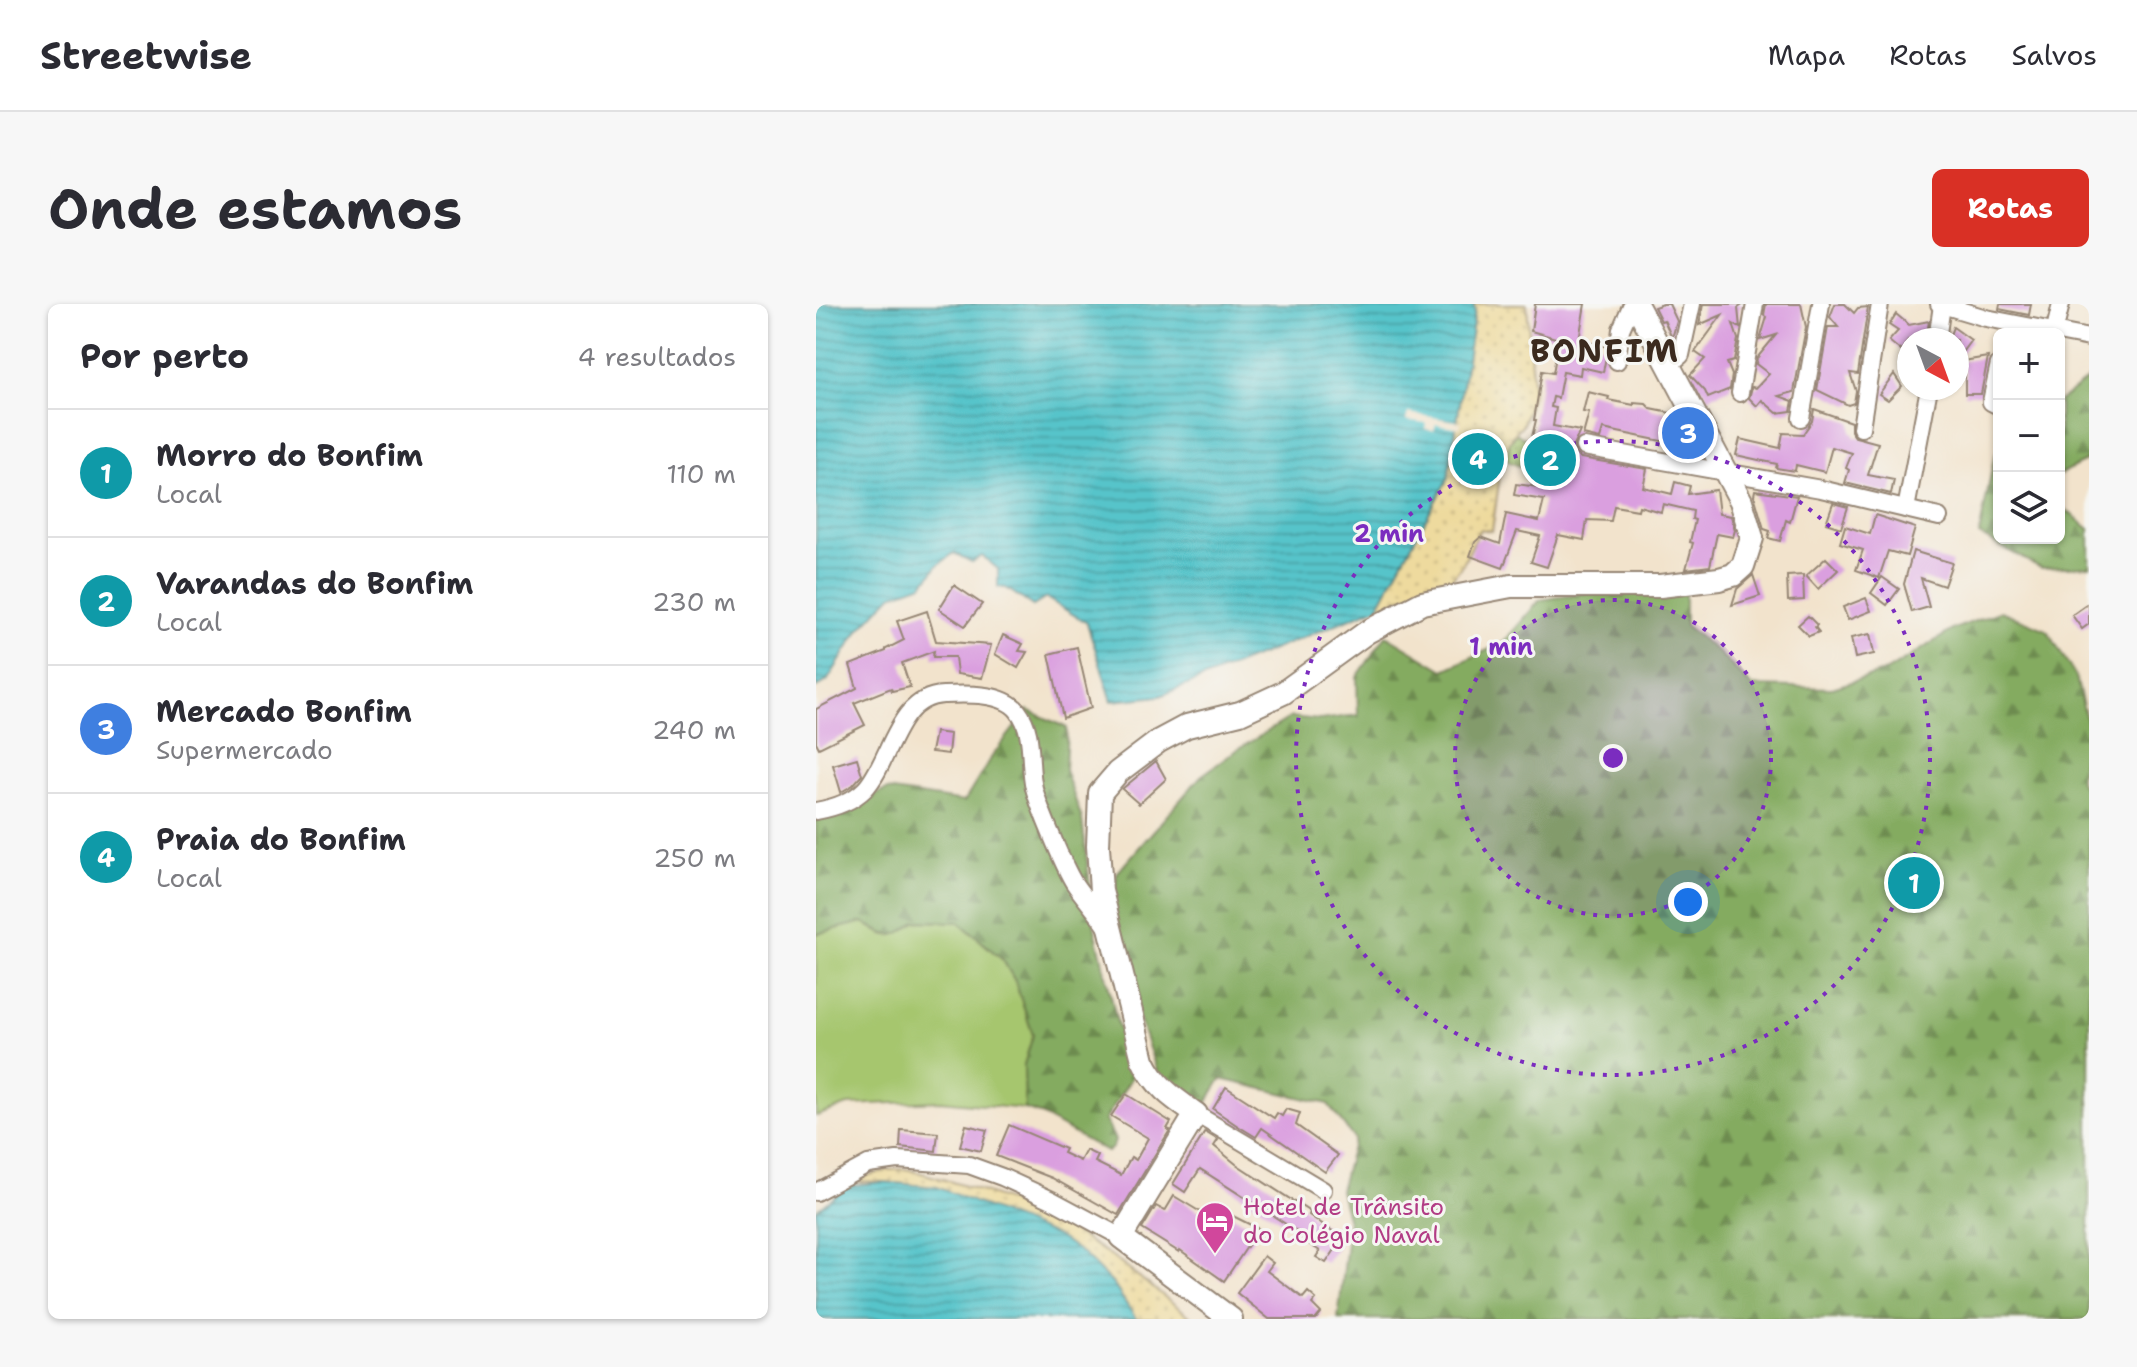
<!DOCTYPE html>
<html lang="pt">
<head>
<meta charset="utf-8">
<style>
	body { margin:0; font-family:"Shantell Sans",sans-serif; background:#f7f7f7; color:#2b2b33 }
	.controls { position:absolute; right:24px; top:24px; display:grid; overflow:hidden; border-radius:12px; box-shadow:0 2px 6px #0004 }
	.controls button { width:72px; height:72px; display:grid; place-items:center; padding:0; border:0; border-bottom:2px solid #e1e1e2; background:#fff; color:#2b2b33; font:40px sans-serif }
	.compass { position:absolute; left:1081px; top:24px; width:72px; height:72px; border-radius:50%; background:#fff; box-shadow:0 2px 6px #0004; rotate:139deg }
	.you { position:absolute; left:872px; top:598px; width:28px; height:28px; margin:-20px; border:6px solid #fff; border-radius:50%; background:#1a73e8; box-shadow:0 0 0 12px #1a73e833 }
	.badge { display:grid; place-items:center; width:52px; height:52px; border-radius:50%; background:#d93025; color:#fff; font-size:26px; font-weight:700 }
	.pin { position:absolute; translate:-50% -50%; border:4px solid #fff; box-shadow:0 2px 8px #0006 }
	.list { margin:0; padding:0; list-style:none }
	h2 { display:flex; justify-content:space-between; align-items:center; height:104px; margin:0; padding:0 32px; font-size:34px }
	h2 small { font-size:26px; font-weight:400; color:#7c7c81 }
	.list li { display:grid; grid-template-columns:52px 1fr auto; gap:24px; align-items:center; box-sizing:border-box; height:128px; padding:0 32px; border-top:2px solid #e1e1e2 }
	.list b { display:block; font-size:30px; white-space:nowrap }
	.list p { margin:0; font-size:26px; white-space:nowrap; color:#7c7c81 }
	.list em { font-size:26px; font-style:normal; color:#7c7c81 }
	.icon { flex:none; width:44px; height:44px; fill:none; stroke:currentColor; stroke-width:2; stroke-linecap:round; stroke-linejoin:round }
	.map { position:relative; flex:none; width:1273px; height:1015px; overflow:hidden; border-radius:12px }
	header { display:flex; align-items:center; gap:48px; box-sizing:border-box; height:112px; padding:0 40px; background:#fff; border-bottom:2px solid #e1e1e2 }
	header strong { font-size:38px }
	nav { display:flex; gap:44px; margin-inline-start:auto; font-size:28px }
	.intro { display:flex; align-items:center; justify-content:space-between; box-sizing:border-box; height:192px; padding:0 48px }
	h1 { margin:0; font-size:56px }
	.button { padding:20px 36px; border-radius:12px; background:#d93025; color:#fff; font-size:28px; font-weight:700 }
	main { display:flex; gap:48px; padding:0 48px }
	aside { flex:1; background:#fff; border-radius:12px; box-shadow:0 2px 6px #0004 }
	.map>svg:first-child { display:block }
</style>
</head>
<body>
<header>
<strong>Streetwise</strong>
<nav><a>Mapa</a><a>Rotas</a><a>Salvos</a></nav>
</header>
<div class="intro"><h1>Onde estamos</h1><a class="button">Rotas</a></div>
<main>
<aside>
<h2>Por perto<small>4 resultados</small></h2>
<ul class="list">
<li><span class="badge" style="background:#0f9aa8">1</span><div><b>Morro do Bonfim</b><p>Local</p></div><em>110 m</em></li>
<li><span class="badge" style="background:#0f9aa8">2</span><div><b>Varandas do Bonfim</b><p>Local</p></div><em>230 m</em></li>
<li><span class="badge" style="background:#3f7fe0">3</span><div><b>Mercado Bonfim</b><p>Supermercado</p></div><em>240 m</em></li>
<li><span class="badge" style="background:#0f9aa8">4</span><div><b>Praia do Bonfim</b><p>Local</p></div><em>250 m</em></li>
</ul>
</aside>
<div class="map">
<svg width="1273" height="1015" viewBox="0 0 1273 1015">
	<defs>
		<pattern id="forest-firs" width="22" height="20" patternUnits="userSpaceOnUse" patternTransform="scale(2)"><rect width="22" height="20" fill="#84ab61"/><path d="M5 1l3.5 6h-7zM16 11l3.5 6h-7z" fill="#6d8b4f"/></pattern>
		<pattern id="sand-dots" width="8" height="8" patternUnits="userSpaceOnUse" patternTransform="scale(2)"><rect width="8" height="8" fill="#eeda9e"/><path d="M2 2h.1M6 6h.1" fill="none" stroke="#cdbb88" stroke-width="1.8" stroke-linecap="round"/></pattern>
		<pattern id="park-dots" width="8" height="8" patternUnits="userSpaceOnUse" patternTransform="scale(2)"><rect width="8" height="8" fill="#a6c66e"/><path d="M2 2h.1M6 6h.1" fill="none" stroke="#88a15a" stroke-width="1.8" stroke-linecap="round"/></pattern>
		<pattern id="water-rules" width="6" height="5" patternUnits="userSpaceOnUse" patternTransform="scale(2)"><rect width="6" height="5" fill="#57c4ca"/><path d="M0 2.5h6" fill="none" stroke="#499fa3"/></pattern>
	</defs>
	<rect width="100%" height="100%" fill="#f6f6f2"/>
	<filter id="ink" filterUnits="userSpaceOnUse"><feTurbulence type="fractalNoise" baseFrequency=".0125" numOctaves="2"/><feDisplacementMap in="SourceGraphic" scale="16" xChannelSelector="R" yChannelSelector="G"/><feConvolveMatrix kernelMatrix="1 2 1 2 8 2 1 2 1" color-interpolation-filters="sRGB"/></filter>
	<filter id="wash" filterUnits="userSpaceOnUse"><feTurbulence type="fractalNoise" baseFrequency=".006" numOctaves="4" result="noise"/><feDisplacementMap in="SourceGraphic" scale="32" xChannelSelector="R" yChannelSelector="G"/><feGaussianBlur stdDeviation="1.8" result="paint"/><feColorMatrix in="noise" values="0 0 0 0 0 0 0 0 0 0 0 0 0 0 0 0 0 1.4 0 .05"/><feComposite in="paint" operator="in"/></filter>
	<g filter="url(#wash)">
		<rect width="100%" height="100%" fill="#f2e3cc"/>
		<path fill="#a6c66e" stroke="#707846" stroke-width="2" d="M100 617 143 618 187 656 199 677 217 731 208 761 209 805 124 797 32 801 0 812V630L47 618C72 635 76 637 100 617Z"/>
		<g fill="url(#forest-firs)" stroke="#606a40" stroke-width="2">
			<path d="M1273 74V155L1243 171V97Z"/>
			<path d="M1183 147V234H1243V200L1273 225V262L1225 264 1163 231 1179 150Z"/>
			<path d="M869 274V321L902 348 936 382 1016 384 1071 367 1138 325 1185 307 1231 326 1260 373 1272 423 1263 477 1273 489V1015H522L533 922 524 886 538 835 512 800 405 775 383 812 348 788 292 624 301 569 385 472 421 446 475 413 504 416 542 411 541 373 570 331 628 366 687 339 724 296Z"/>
			<path d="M212 406 251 424 249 466 266 515 279 625 302 722 319 768 289 816 299 836 297 843 291 848 223 810 209 805 208 761 217 731 199 677 187 656 143 618 100 617C76 638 73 633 47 618L0 630V513L71 486 148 498 177 451Z"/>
		</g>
		<g fill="url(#sand-dots)" stroke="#94825e" stroke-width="2">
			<path d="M657 0H711L717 90 707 120 696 133 684 171 676 227 664 225 647 260 631 281 609 285 562 303 632 174 659 6Z"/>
			<path d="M91 865C145 880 198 896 247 922 294 947 335 984 378 1015H320L297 980 266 949 121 883 67 878 30 877 72 866Z"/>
		</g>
		<path fill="url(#park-dots)" stroke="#707846" stroke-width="2" d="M701 130 712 136 703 162 690 156 694 139Z"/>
		<g fill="url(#water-rules)" stroke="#497774" stroke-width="2">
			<path d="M0 0H657L659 6 632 174 562 303 344 392 296 397 271 319 230 294 217 302 190 284 182 283V265L166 252 156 258 138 249 122 261 107 280 76 291 44 325 11 377 0 384Z"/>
			<path d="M67 878 121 883 243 933 266 949 297 980 320 1015H0V906L31 882Z"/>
		</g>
		<path fill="#f2e3cc" d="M592 109 645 118 644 124 620 120 618 126 609 125 610 119 590 116Z"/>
		<g id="blocks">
			<g fill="#da9fdf">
				<path d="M719 0H769L763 36 792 43 787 68 765 63 764 71 747 68 742 94 737 93 735 103 740 104 737 122 764 127 757 142 759 150 765 154 831 165 827 183 856 190 859 178 874 182 872 190 900 186 903 210 915 212 919 226 917 233 901 230 894 262 870 265 877 239 874 238 879 216 876 215 877 207 847 200 845 208 823 202 822 206 798 202 795 217 771 216 768 236 742 231 731 263 715 258 724 232 701 227 687 264 654 252 659 238 665 233 684 240 690 210 723 217 728 196 698 191 700 180 722 183 727 162 710 158 720 116H718L726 67 737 69 743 35 715 27Z"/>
				<path d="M847 0H853L861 17 856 34 848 16 845 17 838 3Z"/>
				<path d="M887 0H928L922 4 924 24 917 20 922 35 918 57 911 59 916 71 914 85 892 94 889 87 874 71 889 55 879 48 906 11 883 21Z"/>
				<path d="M950 0H985L990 23 978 88 963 92 977 97 975 107 961 109 946 96 941 102 933 94 936 83 940 84 953 70 940 60 941 54 960 31 944 36 951 13 948 11Z"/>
				<path d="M1019 0H1029L1038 9 1042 4 1052 3 1042 70 1034 69 1040 87 1038 99 1032 101 1001 86 1012 23H1022L1014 13Z"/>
				<path d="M1184 0H1215L1213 11 1183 5Z"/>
				<path d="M1080 10 1093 21 1113 17 1110 36H1092L1085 47 1073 37 1082 27 1073 21Z"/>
				<path d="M1137 23 1155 36 1141 55V36H1132Z"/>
				<path d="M1172 53 1165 90H1149V66L1141 58Z"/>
				<path d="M1078 70 1086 82 1072 96 1063 90Z"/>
				<path d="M772 88 793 93 792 96 818 101V99L830 100 835 105 864 111 878 138 855 139 787 125 784 135 767 131 773 109 767 108Z"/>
				<path d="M998 105 1035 118V127L1039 133 1062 139 1052 171 1078 176 1075 190 1029 179 1033 166 1030 164 1036 149 1016 143 1009 168 980 161 979 167 960 164 961 160 920 151 924 135 964 144 967 129 987 130 996 117Z"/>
				<path d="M939 186 981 192 974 218 970 216 964 237 952 234 954 227 948 225 938 191Z"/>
				<path d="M1017 199 1032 203 1025 224 1010 219Z"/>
				<path d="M1059 211 1099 224 1091 252 1072 247 1063 274 1040 266 1047 246 1024 239 1029 222 1054 230Z"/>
				<path d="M1097 247 1136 259 1128 282 1105 274 1113 303 1096 308 1088 280Z"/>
				<path d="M1010 254 1022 266 1002 285 990 272Z"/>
				<path d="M937 271 944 292 916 301 921 285Z"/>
				<path d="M987 271 988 296 972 297 971 272Z"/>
				<path d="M1066 273 1083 285 1071 301 1055 289Z"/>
				<path d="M138 281 166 300 149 322 123 305Z"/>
				<path d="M1050 294 1055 307 1032 316 1027 303Z"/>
				<path d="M1273 299V320L1266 325 1256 311Z"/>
				<path d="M111 307 120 337 175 341 166 374 141 370 139 353H117L118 347 86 359 94 383 76 387 75 384 38 399 49 421 3 444 0 438V405L41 384 34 361 70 347V345L88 336 81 317Z"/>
				<path d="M992 312 1001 321 999 323 1003 328 993 332 982 321Z"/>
				<path d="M1054 330 1058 350 1039 354 1035 334Z"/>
				<path d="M187 331 207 340 203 347 211 348 202 364 179 350Z"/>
				<path d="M261 343 275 404 247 414 233 350Z"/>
				<path d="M119 428 134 430 132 450 115 448Z"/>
				<path d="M41 454 46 471 37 481 25 488 17 461Z"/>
				<path d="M340 457 350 475 323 500 306 485Z"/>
				<path d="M410 783 458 814 461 809 466 812 470 805 484 809 480 821 522 851 509 868 446 824 440 833 422 822 397 805Z"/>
				<path d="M310 790 355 818 351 825 354 826 302 911 236 874 180 852 193 821 249 845 247 849 264 857 270 846 282 852 279 858 305 871 315 853 320 856 332 834 295 812Z"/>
				<path d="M150 821 171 826 165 847 144 842Z"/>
				<path d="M85 826 122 829 120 847 84 843Z"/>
				<path d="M389 828 402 836 398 842 420 860 494 908 493 911 527 934 510 959 500 953 504 947 488 937 490 933 384 865 369 888 357 880Z"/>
				<path d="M358 892 396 915 403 905 443 925 408 977 364 946 363 948 326 925 340 902 349 907Z"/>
				<path d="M448 952 457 959 451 967 487 994 492 988 500 995 496 1000 505 1009 500 1015H453L421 989Z"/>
			</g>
		</g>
	</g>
	<g filter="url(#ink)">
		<use href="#blocks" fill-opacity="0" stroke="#968675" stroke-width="2"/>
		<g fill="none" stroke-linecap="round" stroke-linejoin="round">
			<defs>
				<g id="minor">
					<path d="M1123 0 1170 14 1273 34"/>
					<path d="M1239 25 1245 0"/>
					<path d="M1121 36 1126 1"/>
					<path d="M801 57 805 25 816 0"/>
					<path d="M1183 60 1175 98 1183 102"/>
					<path d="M853 61 865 51 876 0"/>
					<path d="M924 89 939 0"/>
					<path d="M985 114 1005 0"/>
					<path d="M1045 124 1064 0"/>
					<path d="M768 143 1005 185 1123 213"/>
					<path d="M1090 205 1113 84"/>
					<path d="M0 507C17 504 37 497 49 485 75 457 80 393 127 391 149 390 187 388 202 407 219 429 212 459 218 484 223 503 248 563 258 579 268 594 281 608 291 623"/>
					<path d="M380 810 507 886"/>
					<path d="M0 888 52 860 81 856 153 861 186 873 236 896 305 933"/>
				</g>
				<path id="major" d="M415 1015 305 933 380 810C357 794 339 782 327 756L285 587 282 542 284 489 302 468 343 437 371 422 424 409 467 389 551 328 606 299 695 282H844L903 275 917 271 927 262 936 234 925 197 820 0"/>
			</defs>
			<use href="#minor" stroke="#968675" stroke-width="20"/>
			<use href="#major" stroke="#968675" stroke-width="26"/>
			<use href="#minor" stroke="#fff" stroke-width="16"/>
			<use href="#major" stroke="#fff" stroke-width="22"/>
		</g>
	</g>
	<circle cx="797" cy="454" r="158" fill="#7b2cbf" fill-opacity=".12"/>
	<g fill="none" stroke="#7b2cbf" stroke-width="4" stroke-dasharray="4 8">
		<circle cx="797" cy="454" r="158"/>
		<circle cx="797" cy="454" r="317"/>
	</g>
	<defs>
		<symbol id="hotel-pin" viewBox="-11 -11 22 30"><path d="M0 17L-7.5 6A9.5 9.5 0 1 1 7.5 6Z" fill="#d1479c" stroke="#f6f6f2"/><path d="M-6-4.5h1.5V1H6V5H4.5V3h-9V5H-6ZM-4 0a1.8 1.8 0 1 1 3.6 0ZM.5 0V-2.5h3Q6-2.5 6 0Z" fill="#fff"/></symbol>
	</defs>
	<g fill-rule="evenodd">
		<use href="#hotel-pin" x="377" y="895" width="44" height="60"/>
	</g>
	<g text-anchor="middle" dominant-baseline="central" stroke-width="6" stroke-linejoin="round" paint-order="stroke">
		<g font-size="24" fill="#b23c85" stroke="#f6f6f2" text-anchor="start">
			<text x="427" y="903">Hotel de Trânsito<tspan x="427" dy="28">do Colégio Naval</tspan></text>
		</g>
		<g font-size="32" font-weight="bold" letter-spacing="2" fill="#3b2a1e" stroke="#f6f6f2">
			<text x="789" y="46">BONFIM</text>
		</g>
	</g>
	<circle cx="797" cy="454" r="12" fill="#7b2cbf" stroke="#f6f6f2" stroke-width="4"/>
	<g font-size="24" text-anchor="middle" font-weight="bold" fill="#7b2cbf" stroke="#f6f6f2" stroke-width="6" stroke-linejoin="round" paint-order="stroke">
		<text x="573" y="238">2 min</text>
		<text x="685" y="351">1 min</text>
	</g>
</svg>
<div class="controls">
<button>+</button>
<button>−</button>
<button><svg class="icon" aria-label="layers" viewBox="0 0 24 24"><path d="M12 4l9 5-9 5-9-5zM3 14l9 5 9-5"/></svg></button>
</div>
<svg class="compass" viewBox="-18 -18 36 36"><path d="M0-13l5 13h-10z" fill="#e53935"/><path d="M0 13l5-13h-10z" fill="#7c7c81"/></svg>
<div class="you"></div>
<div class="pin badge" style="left:1098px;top:579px;background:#0f9aa8">1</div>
<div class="pin badge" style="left:734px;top:156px;background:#0f9aa8">2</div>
<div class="pin badge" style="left:872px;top:129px;background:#3f7fe0">3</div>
<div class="pin badge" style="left:662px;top:155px;background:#0f9aa8">4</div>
</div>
</main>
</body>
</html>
